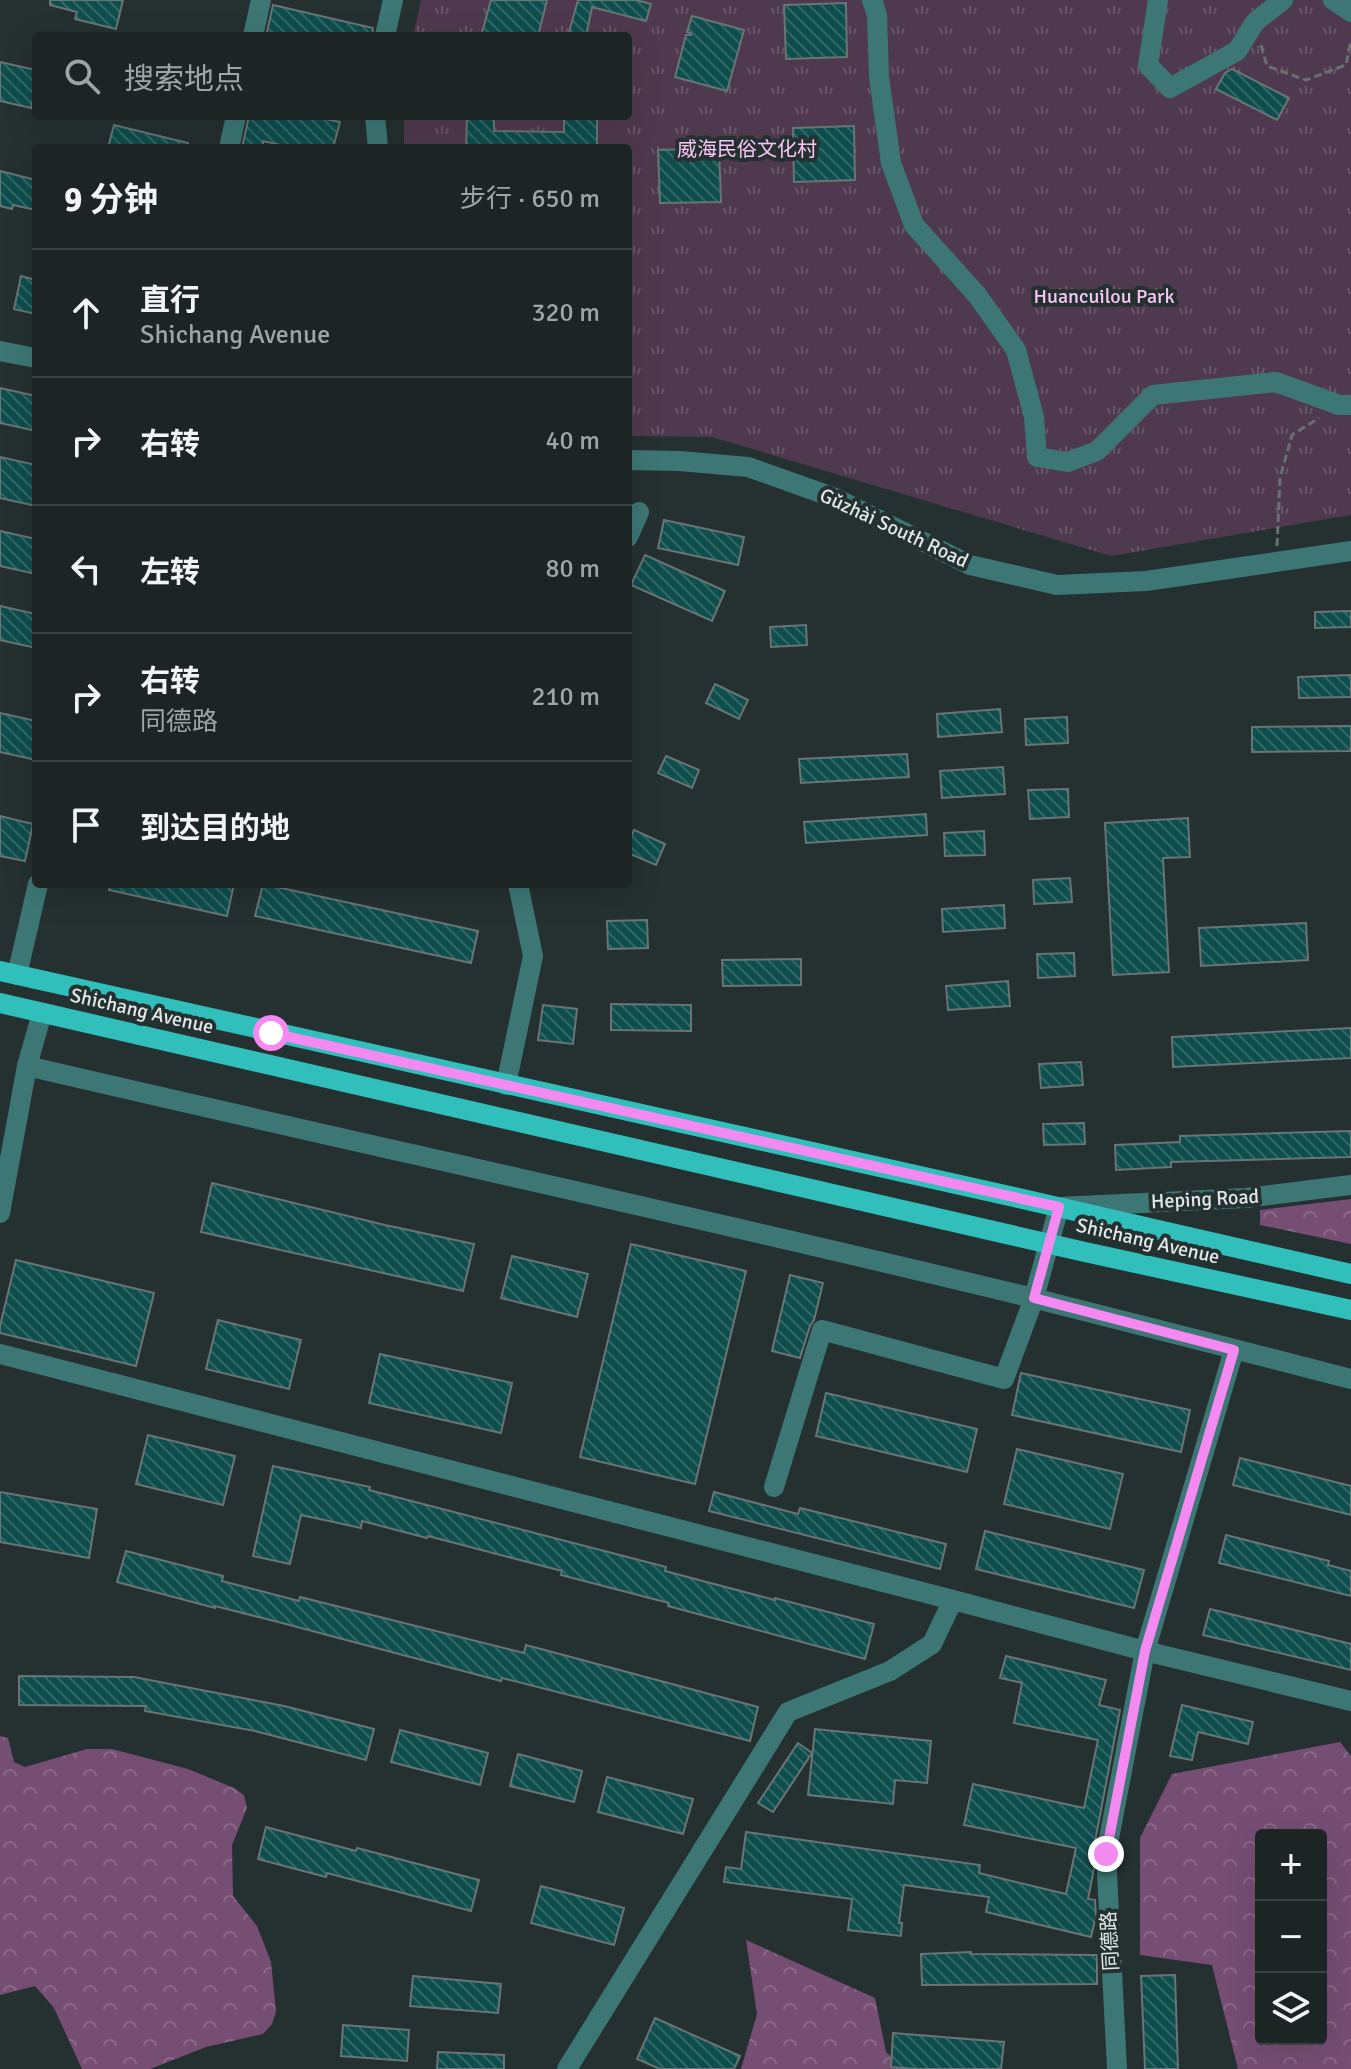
<!DOCTYPE html>
<html lang="zh">
<head>
<meta charset="utf-8">
<style>
	body { margin:0; font-family:Signika,"Noto Sans SC",sans-serif; background:#252c2c; color:#f1f3f6 }
	.controls { position:absolute; right:24px; bottom:24px; display:grid; overflow:hidden; border-radius:8px; box-shadow:0 8px 32px #0002 }
	.controls button { width:72px; height:72px; display:grid; place-items:center; padding:0; border:0; border-bottom:2px solid #3a4141; background:#1c2424; color:#f1f3f6; font:40px sans-serif }
	.stop { position:absolute; width:24px; height:24px; margin:-18px; border:6px solid #f489f1; border-radius:50%; background:#fff }
	.stop.end { background:#f489f1; border-color:#fff; box-shadow:0 2px 8px #0008 }
	.list { margin:0; padding:0; list-style:none }
	h2 { display:flex; justify-content:space-between; align-items:center; height:104px; margin:0; padding:0 32px; font-size:34px }
	h2 small { font-size:26px; font-weight:400; color:#a0a4a6 }
	.list li { display:grid; grid-template-columns:52px 1fr auto; gap:24px; align-items:center; box-sizing:border-box; height:128px; padding:0 32px; border-top:2px solid #3a4141 }
	.list b { display:block; font-size:30px; white-space:nowrap }
	.list p { margin:0; font-size:26px; white-space:nowrap; color:#a0a4a6 }
	.list em { font-size:26px; font-style:normal; color:#a0a4a6 }
	.icon { flex:none; width:44px; height:44px; fill:none; stroke:currentColor; stroke-width:2; stroke-linecap:round; stroke-linejoin:round }
	.map { position:relative; flex:none; width:1351px; height:2069px; overflow:hidden }
	.search { position:absolute; background:#1c2424; box-shadow:0 8px 32px #0002; left:32px; top:32px; width:600px; height:88px; display:flex; align-items:center; gap:20px; box-sizing:border-box; padding:0 28px; border-radius:8px; color:#a0a4a6; font-size:30px }
	.panel { position:absolute; background:#1c2424; box-shadow:0 8px 32px #0002; left:32px; top:144px; width:600px; height:744px; border-radius:8px }
	.map>svg:first-child { display:block }
</style>
</head>
<body>
<div class="map">
<svg width="1351" height="2069" viewBox="0 0 1351 2069">
	<defs>
		<pattern id="grass-tufts" width="24" height="20" patternUnits="userSpaceOnUse" patternTransform="scale(2)"><rect width="24" height="20" fill="#4f394e"/><path d="M3 7l-1-3M5 7V3M7 7l1-3M15 17l-1-3M17 17v-4M19 17l1-3" fill="none" stroke="#685668"/></pattern>
		<pattern id="forest-crowns" width="20" height="18" patternUnits="userSpaceOnUse" patternTransform="scale(2)"><rect width="20" height="18" fill="#764e74"/><path d="M2 6a3 3 0 1 1 6 0M12 15a3 3 0 1 1 6 0" fill="none" stroke="#896888"/></pattern>
		<pattern id="building-back-hatch" width="6" height="6" patternUnits="userSpaceOnUse" patternTransform="scale(2)"><rect width="6" height="6" fill="#0e4e4d"/><path d="M-1 5l2 2M0 0l6 6M5-1l2 2" fill="none" stroke="#316867"/></pattern>
	</defs>
	<rect width="100%" height="100%" fill="#253030"/>
	<path fill="url(#grass-tufts)" d="M421 0H1351V515L1111 556 712 437 628 436V148H404V116H628V36H413Z"/>
	<g fill="url(#forest-crowns)" fill-rule="evenodd">
		<path d="M1351 1199V1244L1260 1225V1210Z"/>
		<path d="M0 1736 8 1738 14 1762 25 1767 87 1749H112L188 1769 234 1788 244 1795 247 1808 232 1845 233 1896 257 1926 271 1962 276 2012 272 2024 263 2034 206 2047 150 2069H82L54 2008 35 1986 0 1995Z"/>
		<path d="M1340 1742 1351 1756V2069H1238L1212 1965 1140 1955V1838L1172 1774ZM1321 1835V2039H1261V1835Z"/>
		<path d="M746 1940 875 1998 886 2052 904 2069H741L757 2014Z"/>
	</g>
	<g fill="url(#building-back-hatch)" stroke="#687574" stroke-width="2">
		<path d="M50 0H123L116 29 75 19 77 12 50 5Z"/>
		<path d="M491 0H547L538 36H481Z"/>
		<path d="M578 0H636L651 4 646 21 592 7 586 36H568Z"/>
		<path d="M846 3 847 57 786 59 784 5Z"/>
		<path d="M273 5 373 28 372 36H266Z"/>
		<path d="M692 16 744 30 727 91 675 77 686 35H691V33L687 32Z"/>
		<path d="M0 62 36 70V86L31 108 0 101Z"/>
		<path d="M1232 69 1289 98 1277 120 1216 89 1225 73Z"/>
		<path d="M249 116H312L340 122 333 148H293L263 141V148H242Z"/>
		<path d="M467 116H494V131L564 132V116H597V148H466Z"/>
		<path d="M114 125 188 143V148H108Z"/>
		<path d="M854 126 855 180 794 182 793 128Z"/>
		<path d="M719 148 721 202 660 203 658 150Z"/>
		<path d="M0 171 36 180V210L13 205 12 209 0 206Z"/>
		<path d="M21 276 36 280V314L14 309Z"/>
		<path d="M0 388 36 396V431L0 423Z"/>
		<path d="M0 457 36 465V506L0 498Z"/>
		<path d="M664 520 744 537 738 565 658 548Z"/>
		<path d="M0 531 36 539V574L0 566Z"/>
		<path d="M645 555 725 591 712 621 631 585Z"/>
		<path d="M0 606 36 614V648L0 640Z"/>
		<path d="M1351 611V627L1315 628V612Z"/>
		<path d="M806 625 807 645 771 647 770 627Z"/>
		<path d="M1351 675V697L1299 698 1298 677Z"/>
		<path d="M715 684 748 700 739 719 706 703Z"/>
		<path d="M1000 709 1002 732 938 737 937 714Z"/>
		<path d="M0 713 36 721V760L0 752Z"/>
		<path d="M1067 717 1068 743 1026 745 1025 719Z"/>
		<path d="M1351 726V751L1252 752V727Z"/>
		<path d="M907 754 909 777 801 783 799 759Z"/>
		<path d="M666 756 699 770 692 788 658 773Z"/>
		<path d="M1003 767 1005 794 942 798 940 771Z"/>
		<path d="M1068 789 1069 817 1030 819 1028 790Z"/>
		<path d="M926 814 927 835 806 843 804 822Z"/>
		<path d="M0 816 33 824 25 861 0 856Z"/>
		<path d="M1188 818 1190 857 1163 858 1169 972 1113 975 1105 823Z"/>
		<path d="M634 830 665 844 656 865 628 853V844Z"/>
		<path d="M984 831 985 855 945 856 944 833Z"/>
		<path d="M1070 878 1072 902 1034 904 1033 880Z"/>
		<path d="M110 884H234L227 916 109 890Z"/>
		<path d="M263 884 478 931 471 963 255 916Z"/>
		<path d="M1004 905 1005 928 943 932 942 909Z"/>
		<path d="M647 920 648 948 608 949 607 921Z"/>
		<path d="M1306 923 1308 960 1201 966 1199 928Z"/>
		<path d="M1074 953 1075 976 1038 978 1037 954Z"/>
		<path d="M801 959V985L723 986 722 960Z"/>
		<path d="M1008 981 1010 1006 948 1010 946 986Z"/>
		<path d="M611 1004 691 1005V1031L611 1030Z"/>
		<path d="M543 1005 577 1009 573 1044 538 1040Z"/>
		<path d="M1351 1028V1058L1173 1067 1172 1037Z"/>
		<path d="M1081 1062 1083 1085 1041 1088 1039 1064Z"/>
		<path d="M1084 1123 1085 1144 1044 1145 1043 1124Z"/>
		<path d="M1351 1131V1157L1171 1162V1167L1116 1170 1115 1145 1180 1142V1136Z"/>
		<path d="M212 1183 385 1225 474 1244 463 1291 201 1232Z"/>
		<path d="M631 1244 746 1271 695 1484 580 1457Z"/>
		<path d="M512 1256 588 1274 577 1317 501 1298Z"/>
		<path d="M16 1260 154 1293 136 1366 0 1333V1326Z"/>
		<path d="M790 1275 823 1283 814 1320 810 1326 800 1358 772 1351Z"/>
		<path d="M218 1320 301 1340 289 1389 206 1369Z"/>
		<path d="M380 1354 512 1383 501 1433 369 1403Z"/>
		<path d="M1021 1373 1190 1410 1181 1452 1012 1415Z"/>
		<path d="M826 1393 977 1429 967 1472 816 1436Z"/>
		<path d="M148 1435 235 1456 223 1505 136 1484Z"/>
		<path d="M1017 1449 1123 1474 1110 1529 1004 1504Z"/>
		<path d="M1240 1458 1351 1486V1515L1233 1485Z"/>
		<path d="M273 1466 370 1487 369 1490 666 1567 665 1571 775 1600V1598L874 1624 865 1659 668 1606 669 1603 561 1575 562 1571 428 1536 427 1538 362 1521 361 1528 301 1515 290 1564 253 1556Z"/>
		<path d="M0 1492 97 1509 89 1558 0 1542Z"/>
		<path d="M714 1492 798 1514 800 1508 946 1544 940 1569 709 1511Z"/>
		<path d="M985 1531 1144 1570 1134 1608 976 1569Z"/>
		<path d="M1226 1535 1329 1561 1328 1565 1351 1571V1596L1219 1563Z"/>
		<path d="M126 1551 223 1576 222 1581 299 1601 300 1597 524 1653 526 1645 758 1707 750 1741 502 1678 501 1681 282 1623 215 1606V1608L117 1582Z"/>
		<path d="M1210 1609 1351 1644V1670L1203 1635Z"/>
		<path d="M1006 1656 1106 1680 1099 1705 1120 1710 1093 1852 1094 1869 1088 1899 1095 1900 1096 1916 1091 1937 986 1912 989 1897 904 1885 899 1923H902L901 1936 848 1930 852 1899 724 1882 726 1867 741 1869 746 1832 980 1865 979 1873 1066 1894 1076 1848 964 1825 973 1784 1084 1808 1098 1740 1014 1723 1022 1683 1000 1678Z"/>
		<path d="M19 1676 134 1677 284 1706 374 1729 366 1760 255 1731 145 1711 146 1706 19 1705Z"/>
		<path d="M1182 1705 1253 1722 1248 1744 1198 1732 1192 1760 1170 1756Z"/>
		<path d="M815 1729 931 1741 927 1783 895 1780 893 1804 808 1795Z"/>
		<path d="M400 1730 488 1753 480 1785 391 1762Z"/>
		<path d="M798 1743 812 1753 773 1812 758 1803Z"/>
		<path d="M518 1754 582 1771 574 1802 510 1786Z"/>
		<path d="M607 1777 693 1799 683 1834 598 1812Z"/>
		<path d="M266 1827 356 1851 357 1848 479 1880 471 1911 327 1873 326 1877 258 1859Z"/>
		<path d="M541 1886 624 1908 614 1945 531 1923Z"/>
		<path d="M971 1952V1954L1097 1955V1984L922 1985 921 1954Z"/>
		<path d="M1175 1975 1178 2069H1145L1141 1976Z"/>
		<path d="M413 1976 501 1984 498 2013 410 2006Z"/>
		<path d="M655 2018 740 2056 734 2069H660L637 2059Z"/>
		<path d="M343 2025 409 2030 407 2061 341 2056Z"/>
		<path d="M893 2033 1004 2042 1001 2069H917L891 2067Z"/>
		<path d="M438 2052 504 2055V2069H437Z"/>
	</g>
	<g fill="none" stroke-linecap="round" stroke-linejoin="round">
		<g stroke="#677171" stroke-width="3" stroke-dasharray="8 4" stroke-linecap="butt">
			<path d="M1261 45 1267 66 1306 80 1346 65 1351 40"/>
			<path d="M1277 546 1280 478 1292 435 1319 418"/>
		</g>
		<g stroke="#3d7775" stroke-width="20">
			<path d="M872 0 877 15 879 77 891 163 914 225 977 295 1016 350 1034 417 1037 457 1068 462 1097 451 1153 395 1276 382 1339 405H1351"/>
			<path d="M1158 0 1148 65 1170 88 1237 51 1255 22 1283 0"/>
			<path d="M1333 0 1351 12"/>
			<path d="M253 36 261 0"/>
			<path d="M385 36 393 0"/>
			<path d="M375 116 378 148"/>
			<path d="M229 148 236 116"/>
			<path d="M0 351 36 358"/>
			<path d="M628 460 680 461 748 467 835 498 970 565 1057 585 1146 581 1351 551"/>
			<path d="M628 537 639 512"/>
			<path d="M17 975 38 884"/>
			<path d="M27 1066C362 1144 699 1217 1033 1298 1139 1324 1245 1352 1351 1379"/>
			<path d="M506 1085 533 956 518 884"/>
			<path d="M0 1213 27 1066 42 1013"/>
			<path d="M0 1354 953 1600 1145 1651 1351 1701"/>
			<path d="M774 1487 822 1330 1004 1379 1034 1298 1059 1207 1246 1198 1351 1185"/>
			<path d="M567 2069 788 1712 890 1671 932 1644 953 1600"/>
			<path d="M1117 2069 1106 1854 1145 1651 1234 1350"/>
		</g>
		<g stroke="#30bfbb" stroke-width="20">
			<path d="M0 971 1014 1197 1351 1274"/>
			<path d="M0 1003 1085 1252 1351 1310"/>
		</g>
	</g>
	<g fill="none" stroke-linecap="round" stroke-linejoin="round">
		<path stroke="#f489f1" stroke-width="10" d="M271 1033 1059 1207 1034 1298 1234 1350 1145 1651 1106 1854"/>
	</g>
	<g text-anchor="middle" dominant-baseline="central" stroke-width="8" stroke-linejoin="round" paint-order="stroke">
		<g font-size="20" fill="#f9c6f6" stroke="#253030">
			<text x="747" y="149">威海民俗文化村</text>
			<text x="1104" y="296">Huancuilou Park</text>
		</g>
		<g font-size="20" fill="#e1e8e8" stroke="#253030">
			<text transform="translate(894 528) rotate(25)">Gǔzhài South Road</text>
			<text transform="translate(142 1011) rotate(13)">Shichang Avenue</text>
			<text transform="translate(1205 1199) rotate(-3)">Heping Road</text>
			<text transform="translate(1148 1241) rotate(13)">Shichang Avenue</text>
			<text transform="translate(1110 1941) rotate(-93)">同德路</text>
		</g>
	</g>
</svg>
<div class="controls">
<button>+</button>
<button>−</button>
<button><svg class="icon" aria-label="layers" viewBox="0 0 24 24"><path d="M12 4l9 5-9 5-9-5zM3 14l9 5 9-5"/></svg></button>
</div>
<div class="stop" style="left:271px;top:1033px"></div>
<div class="stop end" style="left:1106px;top:1854px"></div>
<div class="search"><svg class="icon" aria-label="search" viewBox="0 0 24 24"><circle cx="10" cy="10" r="6"/><path d="M15 15l6 6"/></svg>搜索地点</div>
<section class="panel">
<h2>9 分钟<small>步行 · 650 m</small></h2>
<ul class="list">
<li><svg class="icon" aria-label="ahead" viewBox="0 0 24 24"><path d="M12 20V5M6 11l6-6 6 6"/></svg><div><b>直行</b><p>Shichang Avenue</p></div><em>320 m</em></li>
<li><svg class="icon" aria-label="right" viewBox="0 0 24 24"><path d="M7 20v-9h11M14 6l5 5-5 5"/></svg><div><b>右转</b></div><em>40 m</em></li>
<li><svg class="icon" aria-label="left" viewBox="0 0 24 24"><path d="M17 20v-9H6M10 6l-5 5 5 5"/></svg><div><b>左转</b></div><em>80 m</em></li>
<li><svg class="icon" aria-label="right" viewBox="0 0 24 24"><path d="M7 20v-9h11M14 6l5 5-5 5"/></svg><div><b>右转</b><p>同德路</p></div><em>210 m</em></li>
<li><svg class="icon" aria-label="arrive" viewBox="0 0 24 24"><path d="M6 21V4h12l-3 4 3 4H6"/></svg><div><b>到达目的地</b></div></li>
</ul>
</section>
</div>
</body>
</html>
